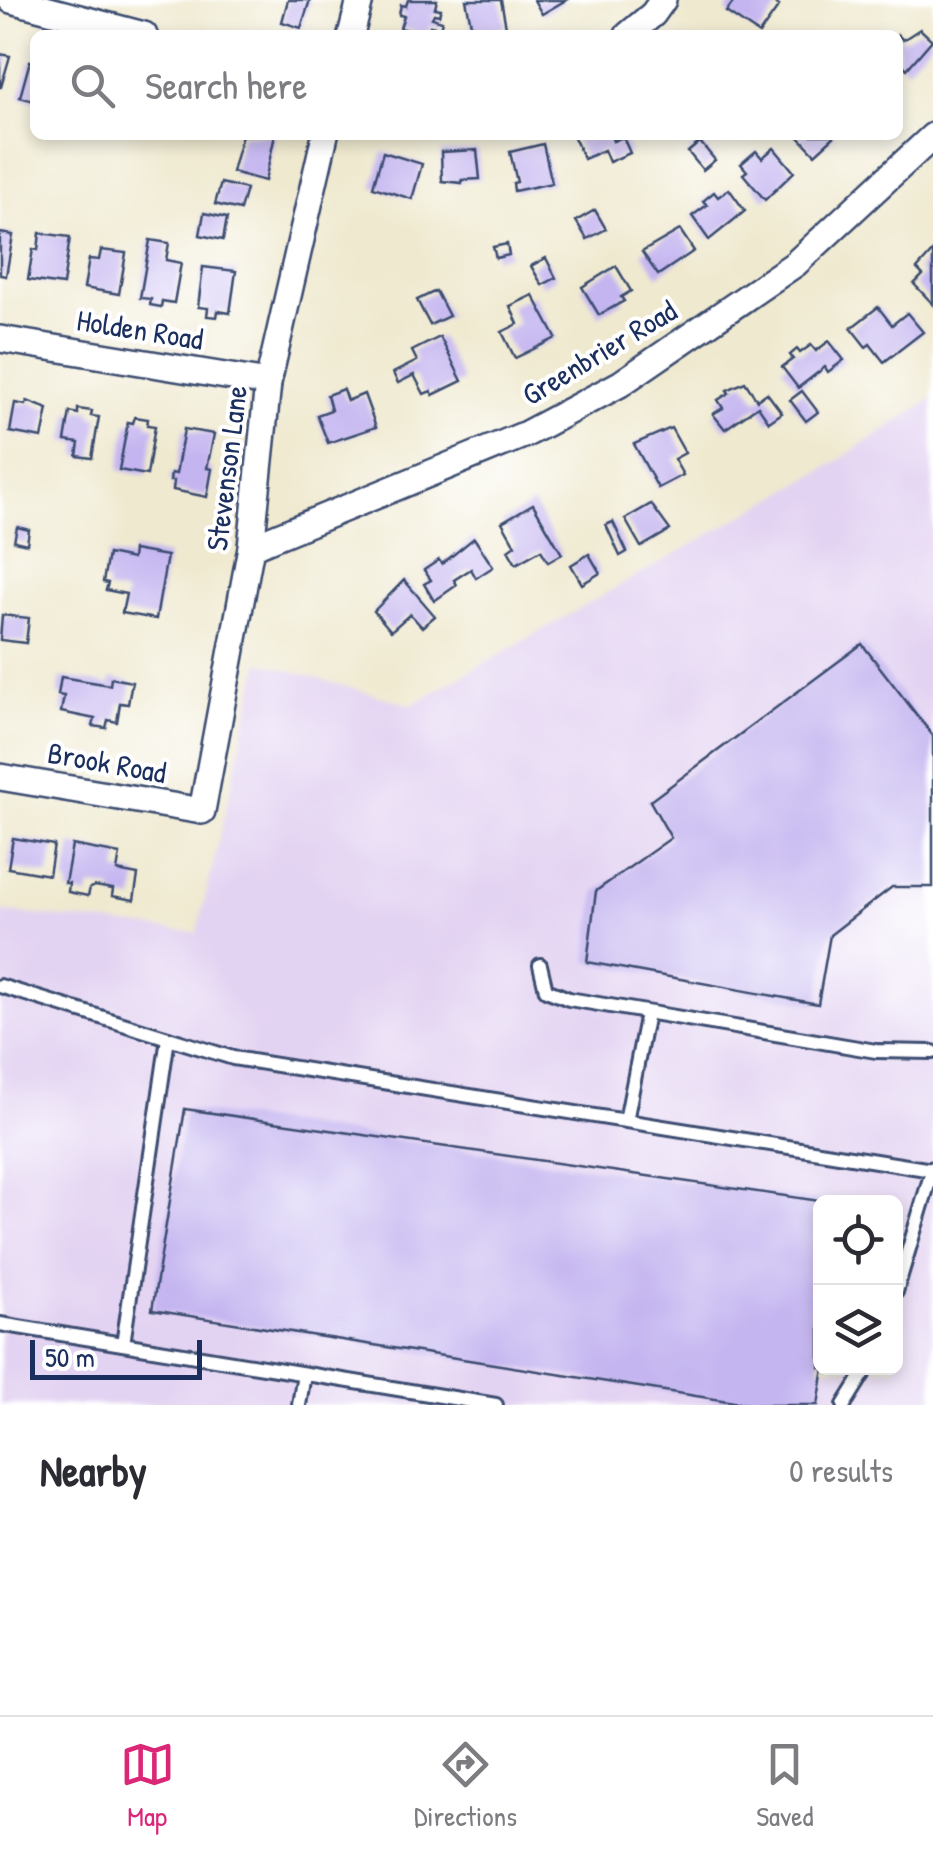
<!DOCTYPE html>
<html lang="en">
<head>
<meta charset="utf-8">
<style>
	body { margin:0; font-family:"Patrick Hand",sans-serif; background:#f2f2f3; color:#2b2b33 }
	.controls { position:absolute; right:30px; bottom:30px; display:grid; overflow:hidden; border-radius:15px; box-shadow:0 5px 15px #0003 }
	.controls button { width:90px; height:90px; display:grid; place-items:center; padding:0; border:0; border-bottom:2px solid #e1e1e2; background:#fff; color:#2b2b33; font:50px sans-serif }
	.scale { position:absolute; left:30px; bottom:25px; width:172px; box-sizing:border-box; padding-left:10px; border:5px solid #1b2f5e; border-top:0; font-size:28px; line-height:35px; white-space:nowrap; color:#1b2f5e; -webkit-text-stroke:8px #fff; paint-order:stroke }
	.list { margin:0; padding:0; list-style:none }
	h2 { display:flex; justify-content:space-between; align-items:center; height:130px; margin:0; padding:0 40px; font-size:42px }
	h2 small { font-size:32px; font-weight:400; color:#7c7c81 }
	.icon { flex:none; width:55px; height:55px; fill:none; stroke:currentColor; stroke-width:2; stroke-linecap:round; stroke-linejoin:round }
	.map { position:relative; flex:none; width:933px; height:1405px; overflow:hidden }
	.search { position:absolute; background:#fff; box-shadow:0 5px 15px #0003; left:30px; right:30px; top:30px; height:110px; display:flex; align-items:center; gap:25px; box-sizing:border-box; padding:0 35px; border-radius:15px; color:#7c7c81; font-size:38px }
	.sheet { height:310px; background:#fff }
	nav { display:flex; justify-content:space-around; align-items:center; box-sizing:border-box; height:140px; border-top:2px solid #e1e1e2; background:#fff; font-size:28px; color:#7c7c81 }
	nav a { display:grid; justify-items:center; gap:5px }
	nav .on { color:#db2777 }
	.map>svg:first-child { display:block }
</style>
</head>
<body>
<div class="map">
<svg width="933" height="1405" viewBox="0 0 933 1405">
	<rect width="100%" height="100%" fill="#fff"/>
	<filter id="ink" filterUnits="userSpaceOnUse"><feTurbulence type="fractalNoise" baseFrequency=".01" numOctaves="2"/><feDisplacementMap in="SourceGraphic" scale="20" xChannelSelector="R" yChannelSelector="G"/><feConvolveMatrix kernelMatrix="1 2 1 2 8 2 1 2 1" color-interpolation-filters="sRGB"/></filter>
	<filter id="wash" filterUnits="userSpaceOnUse"><feTurbulence type="fractalNoise" baseFrequency=".0048" numOctaves="4" result="noise"/><feDisplacementMap in="SourceGraphic" scale="40" xChannelSelector="R" yChannelSelector="G"/><feGaussianBlur stdDeviation="2.25" result="paint"/><feColorMatrix in="noise" values="0 0 0 0 0 0 0 0 0 0 0 0 0 0 0 0 0 1.4 0 .05"/><feComposite in="paint" operator="in"/></filter>
	<g filter="url(#wash)">
		<rect width="100%" height="100%" fill="#efe9cf"/>
		<path fill="#e3d3f2" fill-rule="evenodd" d="M933 398V1405H0V911L197 933 260 662 411 705 833 464ZM820 1202H896V1368H820Z"/>
		<g id="blocks">
			<g fill="#c4b5f0">
				<path d="M288 0H310L301 28 282 22Z"/>
				<path d="M408 0H437L435 8 441 9 439 15 434 14 432 18 442 21 440 28 430 26 428 35 400 28 404 16 399 15 401 5 406 6Z"/>
				<path d="M466 0H501L506 27 473 34Z"/>
				<path d="M534 0H566L542 14Z"/>
				<path d="M735 0H771L779 6 759 34 726 12Z"/>
				<path d="M920 29 932 40 907 69 898 60V35L903 40Z"/>
				<path d="M0 54 10 56 1 87H0Z"/>
				<path d="M30 61 35 63V101L20 97Z"/>
				<path d="M242 135H275L265 181 232 172Z"/>
				<path d="M573 135H611L613 141 623 137 630 153 609 162 604 150 584 159Z"/>
				<path d="M797 135H836L815 154Z"/>
				<path d="M700 142 715 160 703 170 688 152Z"/>
				<path d="M543 144 552 183 514 191 513 183 517 182 510 152Z"/>
				<path d="M774 148 794 172 765 200 743 174 747 171 741 164 756 151 762 158Z"/>
				<path d="M477 150 480 179 462 180V183L442 181 441 152Z"/>
				<path d="M383 152 422 164 412 199 373 187Z"/>
				<path d="M221 183 246 189 240 210 215 204Z"/>
				<path d="M729 189 745 211 709 240 692 216 707 205 703 201 714 192 718 197Z"/>
				<path d="M595 210 606 229 587 239 576 221Z"/>
				<path d="M204 213 227 218 223 240 200 235Z"/>
				<path d="M680 230 694 251 658 275 642 252Z"/>
				<path d="M0 233 13 235 6 276 0 275Z"/>
				<path d="M40 233 70 237 63 285 28 280 33 249 38 250Z"/>
				<path d="M150 240 169 243 166 260 181 263 174 303 162 301 161 307 150 305 151 299 140 298Z"/>
				<path d="M507 244 509 255 496 258 493 247Z"/>
				<path d="M101 250 126 253 119 294 84 288 89 259 99 260Z"/>
				<path d="M933 251V304L914 284 923 275 917 269Z"/>
				<path d="M546 258 556 278 542 285 531 266Z"/>
				<path d="M616 266 631 291 621 297 624 301 599 315 582 287Z"/>
				<path d="M203 267 236 271 230 313 218 311 217 317 207 316 208 308 198 307Z"/>
				<path d="M436 291 449 316 430 325 417 300Z"/>
				<path d="M533 295 556 338 515 358 502 332 518 324 510 306Z"/>
				<path d="M878 307 892 325 907 313 923 332 884 362 870 344 866 347 851 328Z"/>
				<path d="M440 337 462 381 433 395 431 391 424 394 414 375 398 383 393 373 417 361 412 351Z"/>
				<path d="M829 341 844 360 828 372 825 367 798 388 782 367 793 359 790 355 797 349 800 353 811 345 816 351Z"/>
				<path d="M745 382 757 400 767 393 782 413 769 422 758 406 725 429 713 414 723 408 718 400 729 393 727 390Z"/>
				<path d="M343 389 347 401 364 394 376 427 328 443 317 415 331 410 327 395Z"/>
				<path d="M802 391 818 412 806 421 790 400Z"/>
				<path d="M27 401 48 409 42 438 10 432 15 403 26 405Z"/>
				<path d="M78 409 92 411 91 416 99 417 92 458 77 456 79 443 65 441 70 412 78 414Z"/>
				<path d="M135 417 148 419 147 425 155 426 147 475 119 470 128 422 133 423Z"/>
				<path d="M671 428 685 453 674 459 683 475 658 488 634 444Z"/>
				<path d="M184 429 214 434 207 468 212 469 207 497 173 490 174 481H170L171 473 176 474Z"/>
				<path d="M533 504 562 554 548 562 541 550 516 564 508 550 515 545 502 522Z"/>
				<path d="M651 504 670 530 641 547 625 519Z"/>
				<path d="M613 522 627 552 620 556 606 525Z"/>
				<path d="M17 527 29 530 27 544 14 541Z"/>
				<path d="M474 538 493 567 476 578 471 569 454 580 457 585 434 601 424 584 431 580 424 570 439 560 442 564Z"/>
				<path d="M133 550 167 556 156 619 122 613 126 594 106 590 108 583 103 582 108 554 132 559Z"/>
				<path d="M589 554 600 573 582 584 571 565Z"/>
				<path d="M404 580 435 616 422 627 410 614 391 631 374 611Z"/>
				<path d="M2 615 29 618 26 643 0 640Z"/>
				<path d="M862 644 933 736V887H892L830 935 818 1004 587 962 596 891 671 838 650 801Z"/>
				<path d="M61 677 110 685 111 678 132 682 128 704 120 703 117 722 108 720 106 728 93 726 95 719 61 712 64 696 58 695Z"/>
				<path d="M13 838 54 845 49 875 8 868Z"/>
				<path d="M72 845 120 854 117 871 138 875 134 900 112 896 113 889 95 886 90 888 88 896 68 892 69 883H65Z"/>
				<path d="M185 1109 820 1201V1368H824L818 1405H753L152 1310Z"/>
			</g>
		</g>
	</g>
	<g filter="url(#ink)">
		<use href="#blocks" fill-opacity="0" stroke="#3b4b6f" stroke-width="2.5"/>
		<g fill="none" stroke-linecap="round" stroke-linejoin="round">
			<defs>
				<g id="service">
					<path d="M540 965 546 990 569 999 876 1051 933 1052"/>
					<path d="M0 986 233 1058 932 1170"/>
					<path d="M626 1121 647 1013"/>
					<path d="M896 1292 933 1168"/>
					<path d="M0 1324 496 1405"/>
					<path d="M123 1344 168 1038"/>
					<path d="M299 1405 304 1374"/>
					<path d="M844 1405 867 1368"/>
				</g>
				<g id="minor">
					<path d="M11 0 144 35"/>
					<path d="M351 35 360 0"/>
					<path d="M628 35 653 14 663 0"/>
					<path d="M0 339 268 383"/>
					<path d="M251 547 526 434 620 384 795 264 933 136"/>
					<path d="M0 777 202 811 251 547 268 383 325 135"/>
				</g>
			</defs>
			<use href="#service" stroke="#3b4b6f" stroke-width="18"/>
			<use href="#minor" stroke="#3b4b6f" stroke-width="30"/>
			<use href="#service" stroke="#fff" stroke-width="12"/>
			<use href="#minor" stroke="#fff" stroke-width="25"/>
		</g>
	</g>
	<g text-anchor="middle" dominant-baseline="central" stroke-width="8" stroke-linejoin="round" paint-order="stroke">
		<g font-size="30" fill="#1b2f5e" stroke="#fff">
			<text transform="translate(140 329) rotate(9)">Holden Road</text>
			<text transform="translate(599 352) rotate(-31)">Greenbrier Road</text>
			<text transform="translate(226 468) rotate(-83)">Stevenson Lane</text>
			<text transform="translate(107 762) rotate(10)">Brook Road</text>
		</g>
	</g>
</svg>
<div class="controls">
<button><svg class="icon" aria-label="locate" viewBox="0 0 24 24"><circle cx="12" cy="12" r="6"/><path d="M12 2v4M12 18v4M2 12h4M18 12h4"/></svg></button>
<button><svg class="icon" aria-label="layers" viewBox="0 0 24 24"><path d="M12 4l9 5-9 5-9-5zM3 14l9 5 9-5"/></svg></button>
</div>
<div class="scale">50 m</div>
<div class="search"><svg class="icon" aria-label="search" viewBox="0 0 24 24"><circle cx="10" cy="10" r="6"/><path d="M15 15l6 6"/></svg>Search here</div>
</div>
<section class="sheet">
<h2>Nearby<small>0 results</small></h2>
<ul class="list">
</ul>
</section>
<nav>
<a class="on"><svg class="icon" aria-label="map" viewBox="0 0 24 24"><path d="M3 6l6-2 6 2 6-2v14l-6 2-6-2-6 2zM9 4v14M15 6v14"/></svg>Map</a>
<a><svg class="icon" aria-label="directions" viewBox="0 0 24 24"><path d="M12 3l9 9-9 9-9-9zM9 14v-3h6M13 9l2 2-2 2"/></svg>Directions</a>
<a><svg class="icon" aria-label="saved" viewBox="0 0 24 24"><path d="M7 4h10v16l-5-4-5 4z"/></svg>Saved</a>
</nav>
</body>
</html>
